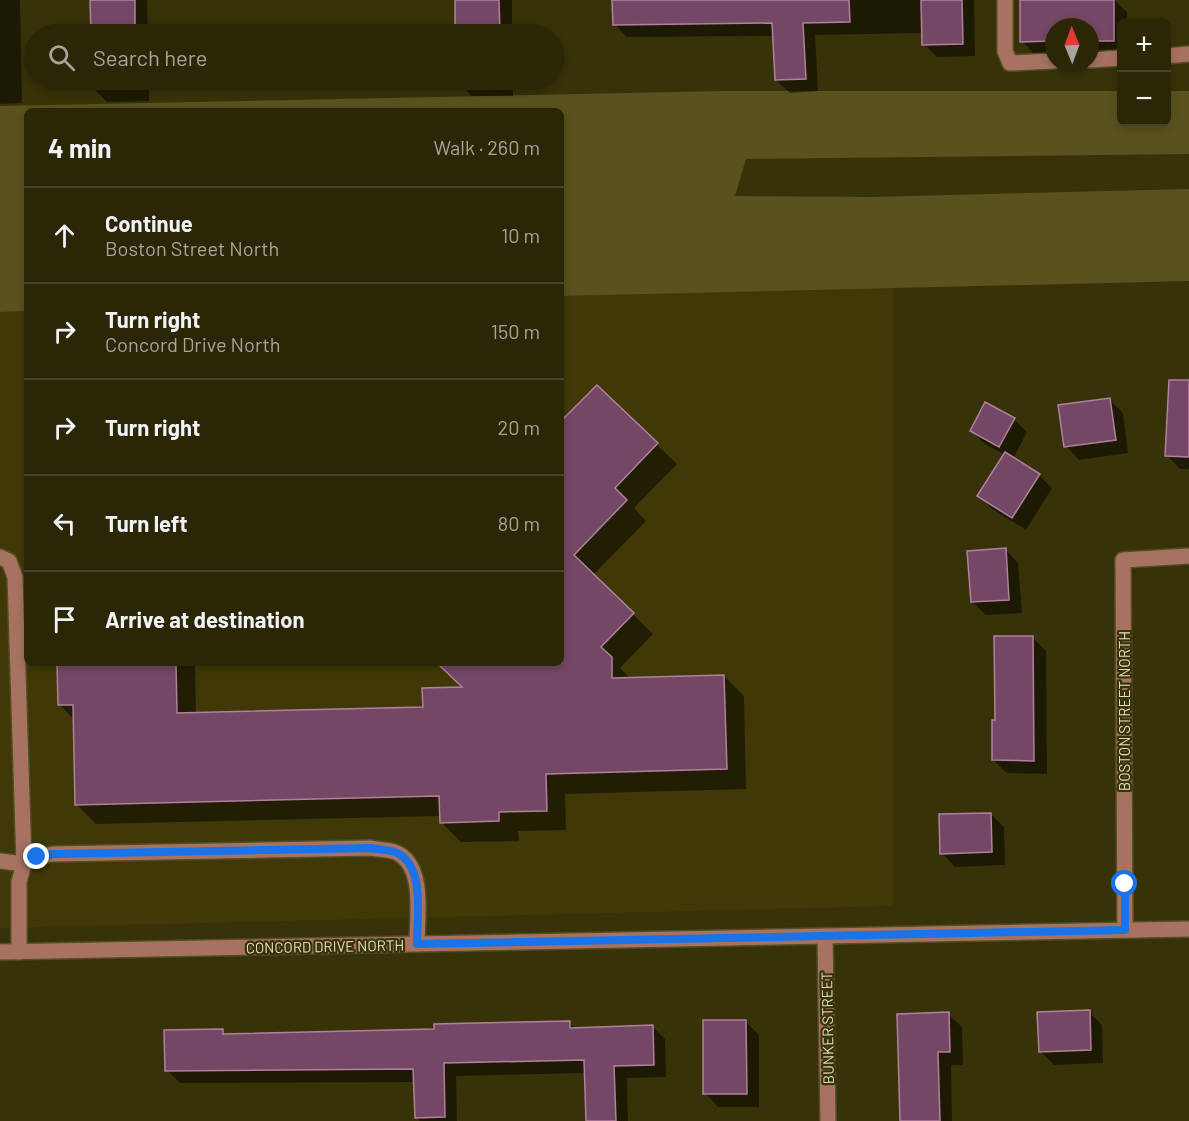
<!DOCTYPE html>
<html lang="en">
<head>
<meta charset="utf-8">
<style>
	body { margin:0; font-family:Barlow,sans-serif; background:#363214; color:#f1f3f6 }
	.controls { position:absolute; right:18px; top:18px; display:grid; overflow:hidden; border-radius:9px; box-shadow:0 3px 9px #0003 }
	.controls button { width:54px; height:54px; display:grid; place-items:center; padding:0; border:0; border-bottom:2px solid #464328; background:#2a2606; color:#f1f3f6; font:30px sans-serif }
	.compass { position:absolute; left:1045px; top:18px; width:54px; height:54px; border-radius:50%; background:#2a2606; box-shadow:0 3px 9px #0003; rotate:359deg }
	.stop { position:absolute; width:18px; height:18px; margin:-14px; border:4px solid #1a73e8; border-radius:50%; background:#fff }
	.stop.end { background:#1a73e8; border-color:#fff; box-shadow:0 2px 6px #0008 }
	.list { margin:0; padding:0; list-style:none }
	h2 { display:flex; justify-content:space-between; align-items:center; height:78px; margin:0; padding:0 24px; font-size:26px }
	h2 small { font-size:20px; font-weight:400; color:#a5a59b }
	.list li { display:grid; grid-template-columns:39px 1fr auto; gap:18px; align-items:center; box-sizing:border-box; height:96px; padding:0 24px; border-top:2px solid #464328 }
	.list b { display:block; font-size:22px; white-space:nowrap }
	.list p { margin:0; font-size:20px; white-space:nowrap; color:#a5a59b }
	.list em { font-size:20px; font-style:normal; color:#a5a59b }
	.icon { flex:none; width:33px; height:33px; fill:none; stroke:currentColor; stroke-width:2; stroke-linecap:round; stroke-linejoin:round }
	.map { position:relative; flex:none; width:1189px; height:1121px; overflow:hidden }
	.search { position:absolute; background:#2a2606; box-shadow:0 3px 9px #0003; left:24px; top:24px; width:540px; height:66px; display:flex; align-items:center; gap:15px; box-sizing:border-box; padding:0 21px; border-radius:33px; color:#a5a59b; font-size:22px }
	.panel { position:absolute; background:#2a2606; box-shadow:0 3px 9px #0003; left:24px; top:108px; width:540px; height:558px; border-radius:9px }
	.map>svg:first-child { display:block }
</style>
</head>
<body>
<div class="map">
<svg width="1189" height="1121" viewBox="0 0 1189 1121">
	<rect width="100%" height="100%" fill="#383208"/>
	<path fill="#403907" d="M893 287V906L0 928V312L27 311V663H561V296Z"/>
	<path fill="#59521e" d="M721 91H1121L1122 122H1166L1167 91H1189V154L746 159 735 196 872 197 1189 189V281L561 296V111H27V311L0 312V106Z"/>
	<g fill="#0007">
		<path d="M0 0H20L22 103 0 104Z"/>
		<path d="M92 0H147L148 34H92Z"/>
		<path d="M456 0H512V34H457Z"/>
		<path d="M614 0H974L975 56 937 57 924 44 923 33 815 35 818 91 790 93 776 80 774 36 627 37 614 24Z"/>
		<path d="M1021 0H1114L1127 12V22H1122V54H1090V27H1054V54L1035 55 1022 41Z"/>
		<path d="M93 80H149V101L107 102 93 88Z"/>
		<path d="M458 80H513V96H471Z"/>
		<path d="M597 387 677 464 634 508 646 521 593 575 653 634 620 668 631 679 724 676 744 696 746 789 565 794 566 830 518 831 519 841 461 842 441 822V816L96 824 76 804 74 720 60 705 59 663H195L196 714 424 709 465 689 438 663H561V418L565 419Z"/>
		<path d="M1109 399 1123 413 1128 453 1079 460 1066 446Z"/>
		<path d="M1014 419 1027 432 1013 459 1039 475 1052 488 1026 530 992 509 979 495 1005 455 985 444 971 431Z"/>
		<path d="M1189 419V469H1180L1167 455Z"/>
		<path d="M1005 549 1018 563 1022 613 986 615 972 602Z"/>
		<path d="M1032 637 1046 651 1047 774 1007 773 993 760 996 721Z"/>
		<path d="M991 814 1004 827 1005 865 955 867 942 853Z"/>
		<path d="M1089 1012 1102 1025 1103 1063 1054 1065 1040 1051Z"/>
		<path d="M948 1014 962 1027 963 1065H951L952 1121H901Z"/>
		<path d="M745 1021 759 1035V1107H718L705 1093Z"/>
		<path d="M569 1023 576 1029 652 1026 665 1039 666 1077 627 1078 628 1121H587L586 1073 456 1076 457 1121H420L416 1117 415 1082 180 1083 167 1070 222 1030 227 1036 436 1030Z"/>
	</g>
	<g fill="#744764" stroke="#b1809f" stroke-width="1.5">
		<path d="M90 0H135V34H91Z"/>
		<path d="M455 0H499L500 34H455Z"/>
		<path d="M612 0H849L850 22 803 23 806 79 775 80 772 23 613 25Z"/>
		<path d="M921 0H962L963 44 922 45Z"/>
		<path d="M1020 0H1114V41H1090V27H1054V41L1020 42Z"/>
		<path d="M92 80H136V88L92 89Z"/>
		<path d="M456 80H500V83L456 84Z"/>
		<path d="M1169 380H1189V457L1165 456Z"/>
		<path d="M597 385 658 443 615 488 627 500 574 555 634 613 601 647 612 657V678L724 675 727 769 546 774 547 811 499 812V821L440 823 439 796 75 805 73 705H58L57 663H176L177 713 423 707 422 688 462 687 437 663H561V421Z"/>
		<path d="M1110 398 1116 440 1064 447 1058 405Z"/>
		<path d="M985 402 1015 418 999 447 970 431Z"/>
		<path d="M1005 452 1040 474 1012 518 977 496Z"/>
		<path d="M1006 548 1009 600 971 602 967 551Z"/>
		<path d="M994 636H1033L1034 761 992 760V720H995Z"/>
		<path d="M991 813 992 852 940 854 939 814Z"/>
		<path d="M1090 1010 1091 1050 1039 1052 1037 1012Z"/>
		<path d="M949 1012 950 1052H938L940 1121H900L897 1014Z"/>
		<path d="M703 1020H746L747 1094H703Z"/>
		<path d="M570 1021V1028L653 1025 654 1065 614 1066 616 1121H586L584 1060 444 1063 445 1117 415 1118 413 1069 165 1071 164 1030 223 1029V1034L434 1029V1024Z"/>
	</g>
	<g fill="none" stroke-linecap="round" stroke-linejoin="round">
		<defs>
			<g id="minor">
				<path d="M1005 0V51L1010 63 1054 61"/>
				<path d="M1166 56 1189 54"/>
				<path d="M1090 60 1122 58"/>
				<path d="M0 557 9 561 15 577 24 864 19 882V952"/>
				<path d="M0 861 24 864 37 857 53 854 371 848C379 850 392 849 399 854 425 869 417 918 417 944"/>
				<path d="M1125 930 1123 560 1189 556"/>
				<path d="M825 936 828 1121"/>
				<path d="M0 952 1189 929"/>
			</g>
		</defs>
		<use href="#minor" stroke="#534e26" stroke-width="18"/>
		<use href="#minor" stroke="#a77360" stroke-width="15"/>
	</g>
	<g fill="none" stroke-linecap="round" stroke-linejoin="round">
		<path stroke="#1a73e8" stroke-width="8" d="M37 857 53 854 371 848C379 850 392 849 399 854 425 869 417 918 417 944L1125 930V884"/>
	</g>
	<g text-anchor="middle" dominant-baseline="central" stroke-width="4.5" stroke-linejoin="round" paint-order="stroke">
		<g font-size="15" fill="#e2dec3" stroke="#383208">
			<text transform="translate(1124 711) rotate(-90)">BOSTON STREET NORTH</text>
			<text transform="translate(325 946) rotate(-1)">CONCORD DRIVE NORTH</text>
			<text transform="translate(827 1028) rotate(-91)">BUNKER STREET</text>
		</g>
	</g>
</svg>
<div class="controls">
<button>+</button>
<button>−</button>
</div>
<svg class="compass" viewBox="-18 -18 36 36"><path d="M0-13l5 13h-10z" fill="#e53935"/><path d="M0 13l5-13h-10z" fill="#a5a59b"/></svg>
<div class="stop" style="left:1125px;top:884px"></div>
<div class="stop end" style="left:37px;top:857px"></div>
<div class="search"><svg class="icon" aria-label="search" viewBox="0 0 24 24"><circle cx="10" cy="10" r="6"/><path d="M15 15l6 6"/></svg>Search here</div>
<section class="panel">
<h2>4 min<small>Walk · 260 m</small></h2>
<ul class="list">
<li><svg class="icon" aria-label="ahead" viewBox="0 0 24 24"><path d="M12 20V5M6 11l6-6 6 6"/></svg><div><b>Continue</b><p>Boston Street North</p></div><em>10 m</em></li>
<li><svg class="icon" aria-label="right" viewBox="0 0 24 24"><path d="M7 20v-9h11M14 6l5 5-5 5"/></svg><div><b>Turn right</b><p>Concord Drive North</p></div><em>150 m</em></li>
<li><svg class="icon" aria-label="right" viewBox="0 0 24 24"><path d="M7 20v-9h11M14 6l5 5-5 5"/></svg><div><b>Turn right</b></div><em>20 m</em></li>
<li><svg class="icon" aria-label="left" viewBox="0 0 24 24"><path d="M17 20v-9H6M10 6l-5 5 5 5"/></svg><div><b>Turn left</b></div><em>80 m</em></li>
<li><svg class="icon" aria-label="arrive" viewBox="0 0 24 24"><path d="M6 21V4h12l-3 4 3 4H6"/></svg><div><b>Arrive at destination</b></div></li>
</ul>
</section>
</div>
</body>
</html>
